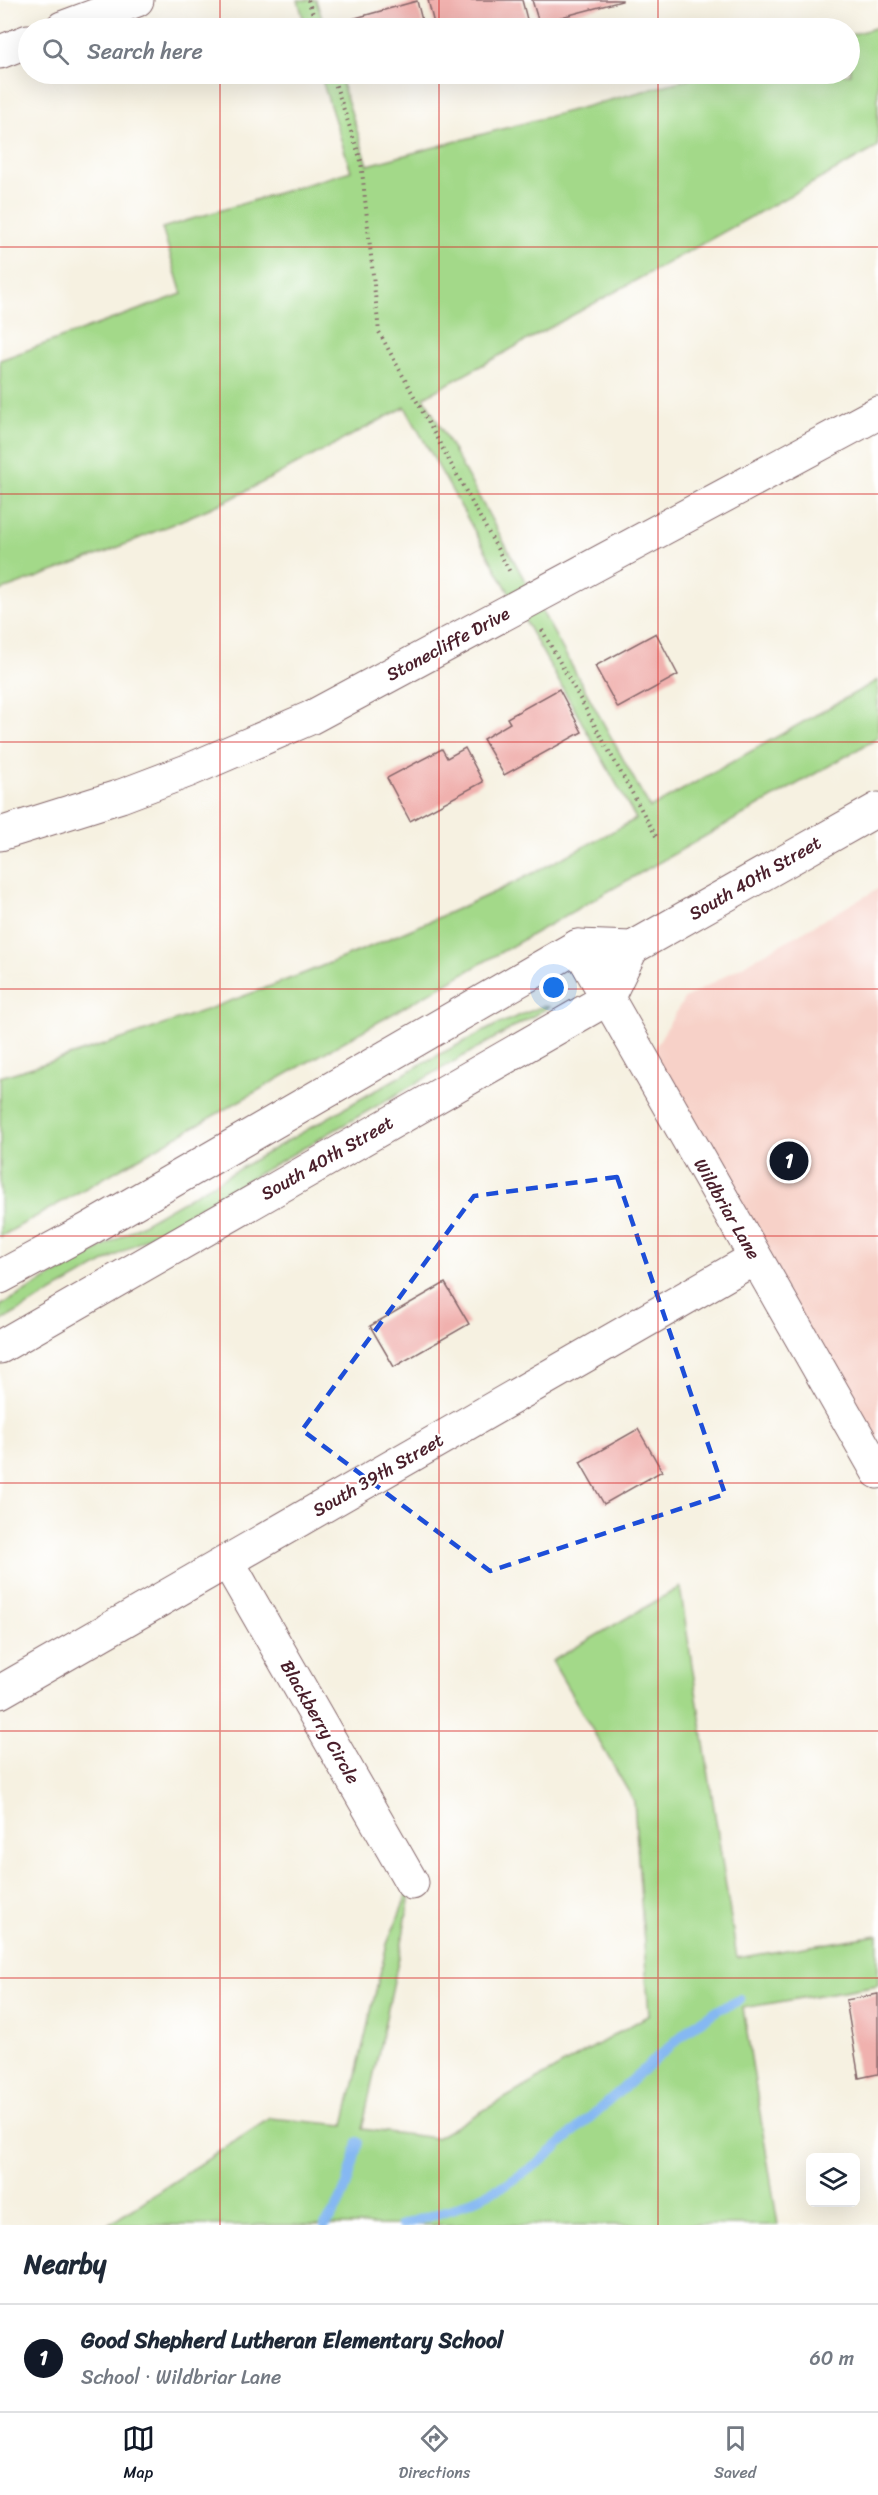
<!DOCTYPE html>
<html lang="en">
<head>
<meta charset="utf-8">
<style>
	body { margin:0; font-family:Sriracha,sans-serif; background:#f2f2f3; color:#1f2937 }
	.controls { position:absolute; right:18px; bottom:18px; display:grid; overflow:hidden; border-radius:9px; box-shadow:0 6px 24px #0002 }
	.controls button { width:54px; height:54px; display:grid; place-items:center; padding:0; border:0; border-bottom:2px solid #e0e1e3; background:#fff; color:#1f2937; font:30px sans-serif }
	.you { position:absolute; left:554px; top:988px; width:21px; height:21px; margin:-15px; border:4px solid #fff; border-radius:50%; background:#1a73e8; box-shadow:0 0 0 9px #1a73e833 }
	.badge { display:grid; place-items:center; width:39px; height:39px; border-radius:50%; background:#111827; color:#fff; font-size:20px; font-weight:700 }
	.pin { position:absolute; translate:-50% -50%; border:3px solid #fff; box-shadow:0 2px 6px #0006 }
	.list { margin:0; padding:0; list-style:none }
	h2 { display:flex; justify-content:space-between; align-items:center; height:78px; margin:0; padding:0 24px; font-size:26px }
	h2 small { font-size:20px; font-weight:400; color:#747a83 }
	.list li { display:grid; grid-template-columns:39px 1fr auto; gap:18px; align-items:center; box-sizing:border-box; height:108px; padding:0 24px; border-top:2px solid #e0e1e3 }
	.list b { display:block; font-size:22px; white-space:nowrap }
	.list p { margin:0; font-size:20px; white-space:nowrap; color:#747a83 }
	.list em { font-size:20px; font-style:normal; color:#747a83 }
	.icon { flex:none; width:33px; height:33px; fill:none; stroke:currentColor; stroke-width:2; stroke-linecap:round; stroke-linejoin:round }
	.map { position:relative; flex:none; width:878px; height:2225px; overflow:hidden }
	.search { position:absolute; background:#fff; box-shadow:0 6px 24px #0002; left:18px; right:18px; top:18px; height:66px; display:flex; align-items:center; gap:15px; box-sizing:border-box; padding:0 21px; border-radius:33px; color:#747a83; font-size:22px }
	.sheet { height:186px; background:#fff }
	nav { display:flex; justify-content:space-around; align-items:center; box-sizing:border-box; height:84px; border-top:2px solid #e0e1e3; background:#fff; font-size:16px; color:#747a83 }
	nav a { display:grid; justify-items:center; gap:3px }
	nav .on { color:#111827 }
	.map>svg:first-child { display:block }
</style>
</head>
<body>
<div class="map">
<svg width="878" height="2225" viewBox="0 0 878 2225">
	<rect width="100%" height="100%" fill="#fff"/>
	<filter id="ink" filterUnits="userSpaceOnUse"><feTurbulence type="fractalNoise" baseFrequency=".0167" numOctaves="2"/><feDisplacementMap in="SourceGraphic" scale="12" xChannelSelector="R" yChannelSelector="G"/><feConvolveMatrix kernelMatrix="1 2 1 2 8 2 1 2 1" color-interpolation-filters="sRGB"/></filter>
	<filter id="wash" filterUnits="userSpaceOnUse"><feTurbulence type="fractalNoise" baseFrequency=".008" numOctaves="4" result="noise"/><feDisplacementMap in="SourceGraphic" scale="24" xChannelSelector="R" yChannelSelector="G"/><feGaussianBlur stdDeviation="1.35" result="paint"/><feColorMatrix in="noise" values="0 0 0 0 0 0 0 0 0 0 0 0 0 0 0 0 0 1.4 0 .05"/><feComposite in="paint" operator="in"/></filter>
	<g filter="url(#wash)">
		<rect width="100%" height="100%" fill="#f6f1e1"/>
		<path fill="#f7d1c8" d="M878 889V1472L645 1064 684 999Z"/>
		<g fill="#a3d989" stroke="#767c5a" stroke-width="1.5">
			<path d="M298 0H316L325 28H306Z"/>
			<path d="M878 27V147L424 397 650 808 878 680V738L0 1237V1077C170 1027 338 965 499 890 545 868 591 843 636 819L405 407 231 499 107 552 0 591V360L182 294 162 228 351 171 320 74H339L368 165 707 74H850V35Z"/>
			<path d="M543 1006 549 1007 0 1322V1306L425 1062 496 1025Z"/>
			<path d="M680 1587 737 1958 878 1935V1985L743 2008 778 2225H108L270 2118 344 2125 387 1944 412 1883 401 1948 362 2129 436 2138 649 2015 634 1801 552 1661Z"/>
		</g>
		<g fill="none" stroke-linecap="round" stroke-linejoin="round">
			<g stroke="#85b8f2" stroke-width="10">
				<path d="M325 2225C345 2201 351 2172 358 2142"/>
				<path d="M402 2225 455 2208 506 2185 541 2161 693 2026 719 2009 740 2000"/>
			</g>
		</g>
		<g id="blocks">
			<g fill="#f0b1ae">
				<path d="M428 0H522L529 27 435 28Z"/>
				<path d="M532 0H622V1L539 23Z"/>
				<path d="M417 1 424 28H331L330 25Z"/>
				<path d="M656 633 678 675 618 708 595 666Z"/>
				<path d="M559 689 582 732 504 775 483 739 510 723 507 718Z"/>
				<path d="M465 748 483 782 410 821 387 778 442 749 447 758Z"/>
				<path d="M445 1283 469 1324 394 1367 370 1326Z"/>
				<path d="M638 1429 662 1471 604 1504 580 1462Z"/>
				<path d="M878 1994V2074L859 2078 846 2000Z"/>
			</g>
		</g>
	</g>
	<g filter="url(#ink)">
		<use href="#blocks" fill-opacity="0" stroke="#86686b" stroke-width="1.5"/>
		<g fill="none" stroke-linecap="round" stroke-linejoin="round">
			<defs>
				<g id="minor">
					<path d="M62 28 137 0"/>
					<path d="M0 52 28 41"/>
					<path d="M0 834 121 796 187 771 310 718 878 413"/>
					<path d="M578 946 878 1472"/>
					<path d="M228 1562 412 1883"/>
					<path d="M0 1692 755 1258"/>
				</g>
				<g id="major">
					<path d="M0 1277 89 1229 578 946 632 948 878 809"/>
					<path d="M0 1347 607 999 632 948"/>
				</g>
			</defs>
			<use href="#minor" stroke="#86686b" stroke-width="35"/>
			<use href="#major" stroke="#86686b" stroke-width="35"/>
			<g stroke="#86686b" stroke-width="4" stroke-dasharray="1.5 4.5" stroke-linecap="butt">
				<path d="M308 0 318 28"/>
				<path d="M332 74 361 161 379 332 511 574"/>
				<path d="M542 630 657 838"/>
			</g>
			<use href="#minor" stroke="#fff" stroke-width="33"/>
			<use href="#major" stroke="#fff" stroke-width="33"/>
		</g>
	</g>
	<path fill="none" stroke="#1d4ed8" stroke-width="4.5" stroke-dasharray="12 8" stroke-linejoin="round" d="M617 1177 725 1494 490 1571 302 1430 474 1196Z"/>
	<path fill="none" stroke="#d62828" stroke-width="1.5" stroke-opacity="0.55" d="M220 0V28M439 0V28M658 0V28M220 74V2225M439 74V2225M658 74V2225M0 247H878M0 494H878M0 742H878M0 989H878M0 1236H878M0 1483H878M0 1731H878M0 1978H878"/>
	<g text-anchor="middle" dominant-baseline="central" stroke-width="4.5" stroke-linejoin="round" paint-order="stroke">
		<g font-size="18" fill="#4a1f2b" stroke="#fff">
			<text transform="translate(448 644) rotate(-28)">Stonecliffe Drive</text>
			<text transform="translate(755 878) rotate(-30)">South 40th Street</text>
			<text transform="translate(327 1158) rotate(-30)">South 40th Street</text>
			<text transform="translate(727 1209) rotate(60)">Wildbriar Lane</text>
			<text transform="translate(378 1475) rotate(-30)">South 39th Street</text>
			<text transform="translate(320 1722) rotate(60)">Blackberry Circle</text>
		</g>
	</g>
</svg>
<div class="controls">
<button><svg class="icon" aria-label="layers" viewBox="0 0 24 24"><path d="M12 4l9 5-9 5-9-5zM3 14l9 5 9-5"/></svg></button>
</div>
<div class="you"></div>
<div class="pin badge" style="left:789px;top:1161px">1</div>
<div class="search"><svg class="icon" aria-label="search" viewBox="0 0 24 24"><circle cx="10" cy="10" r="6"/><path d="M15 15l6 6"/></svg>Search here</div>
</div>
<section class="sheet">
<h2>Nearby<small></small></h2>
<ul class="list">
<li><span class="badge">1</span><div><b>Good Shepherd Lutheran Elementary School</b><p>School · Wildbriar Lane</p></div><em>60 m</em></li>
</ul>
</section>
<nav>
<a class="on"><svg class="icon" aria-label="map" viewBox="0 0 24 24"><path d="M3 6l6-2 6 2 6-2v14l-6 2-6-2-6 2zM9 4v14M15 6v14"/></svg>Map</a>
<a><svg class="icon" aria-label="directions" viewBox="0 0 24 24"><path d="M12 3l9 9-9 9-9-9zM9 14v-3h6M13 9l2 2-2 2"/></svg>Directions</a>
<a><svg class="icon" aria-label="saved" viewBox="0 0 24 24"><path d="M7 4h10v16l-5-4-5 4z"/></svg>Saved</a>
</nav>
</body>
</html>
